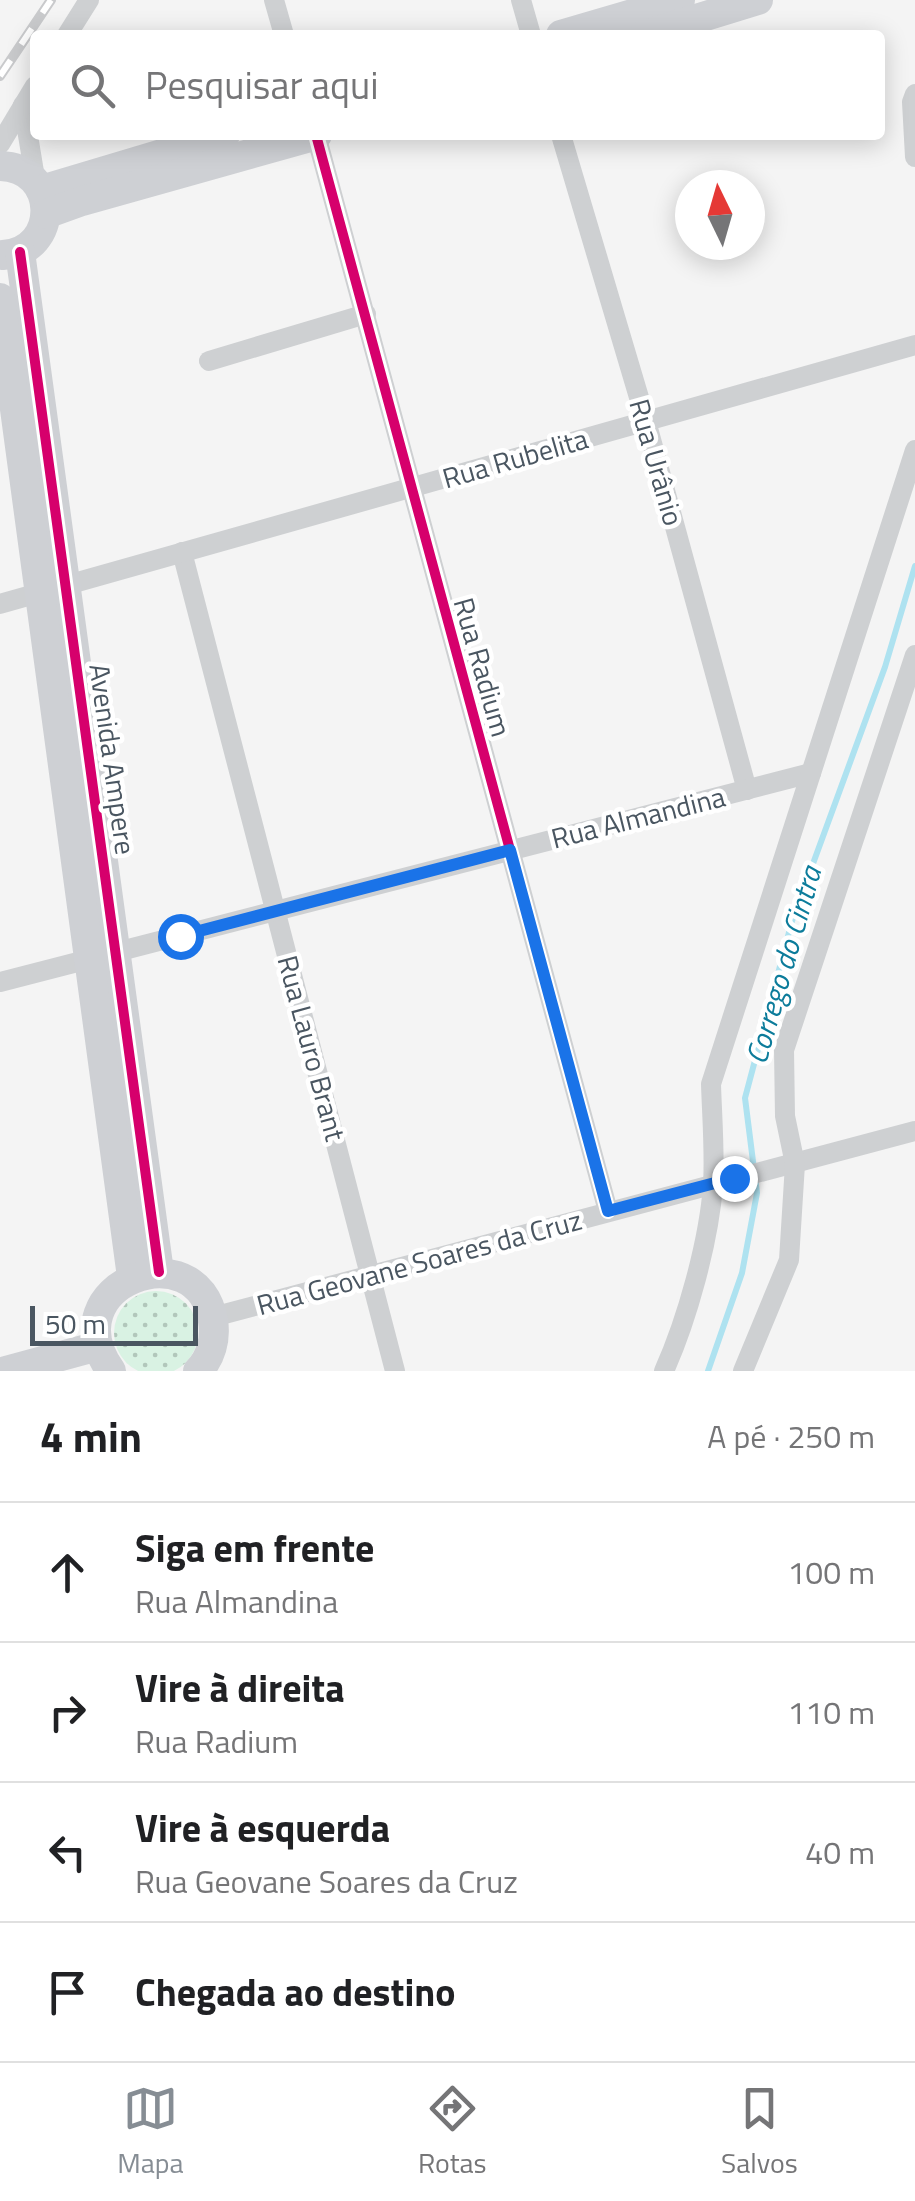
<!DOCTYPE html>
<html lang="pt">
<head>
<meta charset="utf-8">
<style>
	body { margin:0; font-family:"Titillium Web",sans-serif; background:#f2f2f2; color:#202124 }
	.compass { position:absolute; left:675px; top:170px; width:90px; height:90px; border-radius:50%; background:#fff; box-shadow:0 5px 25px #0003; rotate:355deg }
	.scale { position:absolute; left:30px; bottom:25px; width:168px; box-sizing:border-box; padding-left:10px; border:5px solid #4a5661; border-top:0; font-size:28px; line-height:35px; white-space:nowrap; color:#4a5661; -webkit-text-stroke:8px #fff; paint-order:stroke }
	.stop { position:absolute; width:30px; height:30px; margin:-22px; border:8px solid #1a73e8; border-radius:50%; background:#fff }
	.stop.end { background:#1a73e8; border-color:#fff; box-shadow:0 2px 10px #0008 }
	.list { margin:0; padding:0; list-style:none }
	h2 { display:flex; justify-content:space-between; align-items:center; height:130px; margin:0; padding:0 40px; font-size:42px }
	h2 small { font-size:32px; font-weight:400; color:#757577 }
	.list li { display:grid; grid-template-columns:65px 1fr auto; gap:30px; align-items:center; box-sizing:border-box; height:140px; padding:0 40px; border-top:2px solid #e0e0e0 }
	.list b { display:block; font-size:38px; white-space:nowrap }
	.list p { margin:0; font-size:32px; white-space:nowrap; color:#757577 }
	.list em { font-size:32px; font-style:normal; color:#757577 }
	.icon { flex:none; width:55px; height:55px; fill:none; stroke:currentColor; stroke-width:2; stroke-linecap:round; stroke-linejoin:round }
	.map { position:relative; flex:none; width:915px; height:1371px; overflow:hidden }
	.search { position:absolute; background:#fff; box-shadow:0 5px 25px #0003; left:30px; right:30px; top:30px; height:110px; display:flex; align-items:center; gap:25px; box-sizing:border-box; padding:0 35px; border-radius:10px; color:#757577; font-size:38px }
	.sheet { height:690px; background:#fff }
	nav { display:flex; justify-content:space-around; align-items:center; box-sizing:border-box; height:140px; border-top:2px solid #e0e0e0; background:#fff; font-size:28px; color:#757577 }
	nav a { display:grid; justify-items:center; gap:5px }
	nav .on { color:#868d94 }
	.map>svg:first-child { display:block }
</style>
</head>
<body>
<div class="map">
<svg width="915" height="1371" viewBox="0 0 915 1371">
	<defs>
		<pattern id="park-dots" width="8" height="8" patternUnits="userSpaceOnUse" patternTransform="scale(2.5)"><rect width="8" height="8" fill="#d9f2e3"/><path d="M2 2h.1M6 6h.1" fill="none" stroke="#b2c7bb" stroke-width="1.8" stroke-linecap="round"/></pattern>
	</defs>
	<rect width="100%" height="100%" fill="#f4f4f4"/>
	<circle fill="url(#park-dots)" cx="156" cy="1333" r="42"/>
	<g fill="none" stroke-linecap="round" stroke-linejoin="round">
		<path stroke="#aee2f0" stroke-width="6" d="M708 1371 742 1273 757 1193 745 1098 792 921 885 667 915 566"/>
		<g stroke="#ced0d2" stroke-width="20">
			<path d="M274 0 284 35"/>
			<path d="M521 0 531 35"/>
			<path d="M67 35 89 0"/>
			<path d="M915 94 912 102 915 157"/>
			<path d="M23 105 35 178"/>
			<path d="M316 135 608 1211"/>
			<path d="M561 135 646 421 747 790"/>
			<path d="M0 144 35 86"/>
			<path d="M209 361 366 314"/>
			<path d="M182 552 395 1371"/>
			<path d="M0 604 915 345"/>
			<path d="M0 982 811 773"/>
			<path d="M213 1317 915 1131"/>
			<path d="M664 1371C687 1320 709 1241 713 1185 715 1152 712 1117 711 1084L915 450"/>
			<path d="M743 1371 789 1260 795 1164 785 1116 784 1050 915 655"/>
		</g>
		<g stroke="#ced0d4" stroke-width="30">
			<path d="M561 35 680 0"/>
			<path d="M644 35 758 0"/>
			<path d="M0 166C59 167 61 251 3 255"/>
			<path d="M41 190 225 135"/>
			<path d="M46 214 82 201 317 135"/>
			<path d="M20 252 159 1272"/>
			<path d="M0 298 132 1277"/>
			<path d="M6 1371 98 1346"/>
			<path d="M111 1371C49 1284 198 1229 213 1321 216 1339 211 1358 198 1371"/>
		</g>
		<defs>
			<path id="rail" d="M0 76 51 0"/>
		</defs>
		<use href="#rail" stroke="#c9cacc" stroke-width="10"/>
		<use href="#rail" stroke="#fff" stroke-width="6" stroke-dasharray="19" stroke-linecap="butt"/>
		<defs>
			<g id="cycleway">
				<path d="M316 135 608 1211"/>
				<path d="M20 252 159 1272"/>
			</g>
		</defs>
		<use href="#cycleway" stroke="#fff" stroke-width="16"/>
		<use href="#cycleway" stroke="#d6006c" stroke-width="10"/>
	</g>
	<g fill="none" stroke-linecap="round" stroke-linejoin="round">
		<path stroke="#1a73e8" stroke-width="12" d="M180 936 510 850 608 1211 734 1178"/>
	</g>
	<g text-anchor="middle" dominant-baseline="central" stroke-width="9" stroke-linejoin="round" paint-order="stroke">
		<g font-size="28" fill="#4a5661" stroke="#fff">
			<text transform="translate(515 458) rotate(-16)">Rua Rubelita</text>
			<text transform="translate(657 462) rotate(74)">Rua Urânio</text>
			<text transform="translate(483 667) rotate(74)">Rua Radium</text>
			<text transform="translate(113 759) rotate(82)">Avenida Ampere</text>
			<text transform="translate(638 817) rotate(-14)">Rua Almandina</text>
			<text transform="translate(312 1048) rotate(75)">Rua Lauro Brant</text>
			<text transform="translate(419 1262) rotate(-15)">Rua Geovane Soares da Cruz</text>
		</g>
		<g font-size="30" font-style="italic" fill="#0c7c9b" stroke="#fff">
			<text transform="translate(783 965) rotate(-74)">Corrego do Cintra</text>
		</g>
	</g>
</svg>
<svg class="compass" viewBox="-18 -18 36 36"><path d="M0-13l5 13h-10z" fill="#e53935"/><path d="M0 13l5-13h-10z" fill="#757577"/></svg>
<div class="scale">50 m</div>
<div class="stop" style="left:180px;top:936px"></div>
<div class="stop end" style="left:734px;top:1178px"></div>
<div class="search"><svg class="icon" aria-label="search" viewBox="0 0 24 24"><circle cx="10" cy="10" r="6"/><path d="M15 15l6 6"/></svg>Pesquisar aqui</div>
</div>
<section class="sheet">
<h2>4 min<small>A pé · 250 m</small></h2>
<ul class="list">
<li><svg class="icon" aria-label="ahead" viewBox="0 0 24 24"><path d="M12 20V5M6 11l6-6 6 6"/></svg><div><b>Siga em frente</b><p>Rua Almandina</p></div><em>100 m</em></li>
<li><svg class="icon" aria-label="right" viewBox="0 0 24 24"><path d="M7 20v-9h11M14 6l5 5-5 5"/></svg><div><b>Vire à direita</b><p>Rua Radium</p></div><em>110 m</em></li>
<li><svg class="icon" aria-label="left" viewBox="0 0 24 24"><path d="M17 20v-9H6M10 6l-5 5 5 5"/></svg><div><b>Vire à esquerda</b><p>Rua Geovane Soares da Cruz</p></div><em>40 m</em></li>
<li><svg class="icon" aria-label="arrive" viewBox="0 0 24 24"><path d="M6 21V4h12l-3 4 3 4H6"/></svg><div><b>Chegada ao destino</b></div></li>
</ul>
</section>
<nav>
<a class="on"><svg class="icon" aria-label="map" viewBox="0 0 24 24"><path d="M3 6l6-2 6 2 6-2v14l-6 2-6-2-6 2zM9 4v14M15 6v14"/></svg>Mapa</a>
<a><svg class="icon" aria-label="directions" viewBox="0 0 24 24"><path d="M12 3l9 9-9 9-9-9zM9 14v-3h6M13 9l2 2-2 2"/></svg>Rotas</a>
<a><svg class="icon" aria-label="saved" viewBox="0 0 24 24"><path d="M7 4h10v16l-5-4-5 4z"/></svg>Salvos</a>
</nav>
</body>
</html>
